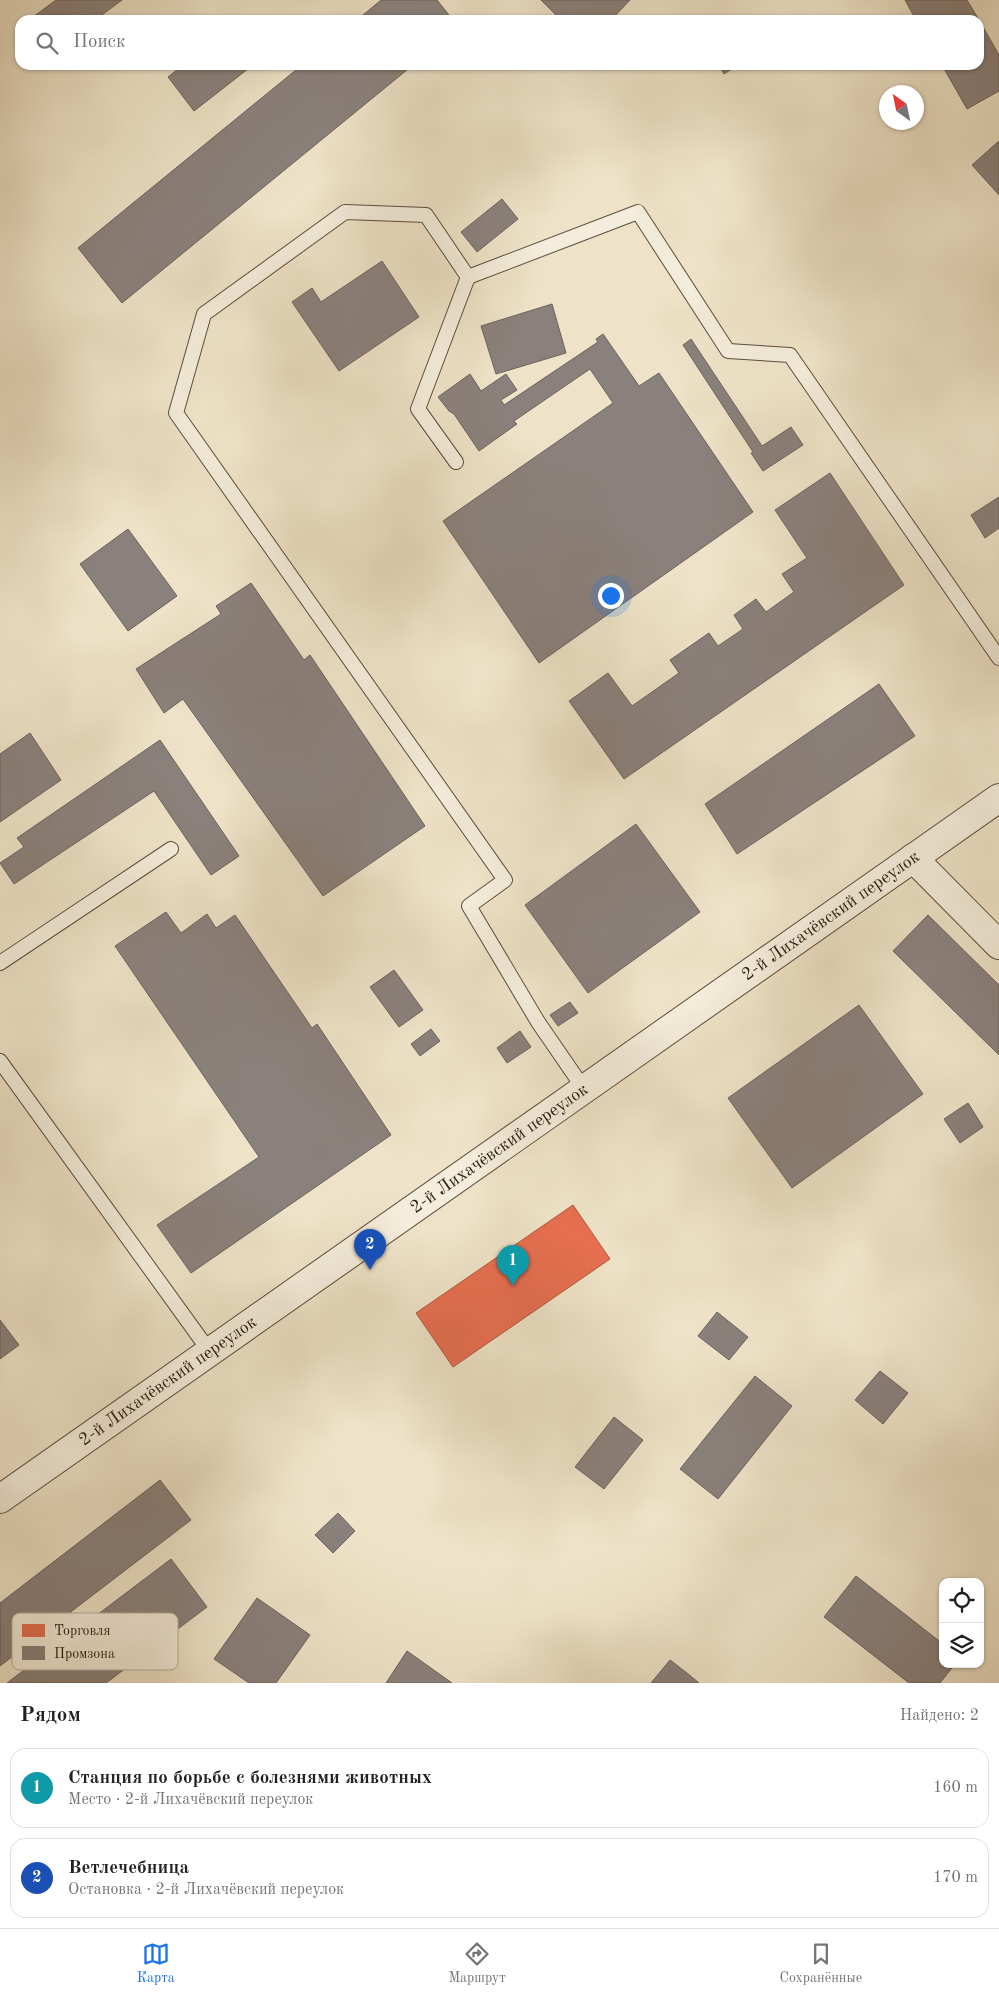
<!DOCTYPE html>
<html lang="ru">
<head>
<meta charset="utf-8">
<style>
	body { margin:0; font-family:"Old Standard TT",serif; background:#f2f2f2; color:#202124 }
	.controls { position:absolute; right:15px; bottom:15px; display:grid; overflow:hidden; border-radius:10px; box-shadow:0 1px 4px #0004 }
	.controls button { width:45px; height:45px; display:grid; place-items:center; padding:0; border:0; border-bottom:1px solid #e0e0e0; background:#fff; color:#202124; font:25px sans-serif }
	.compass { position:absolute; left:879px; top:85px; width:45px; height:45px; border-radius:50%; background:#fff; box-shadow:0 1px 4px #0004; rotate:327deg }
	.you { position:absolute; left:610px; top:595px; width:18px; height:18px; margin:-12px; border:4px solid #fff; border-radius:50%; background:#1a73e8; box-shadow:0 0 0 8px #1a73e833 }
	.badge { display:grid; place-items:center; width:32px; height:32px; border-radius:50%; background:#1a73e8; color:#fff; font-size:16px; font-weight:700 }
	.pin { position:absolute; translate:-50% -41px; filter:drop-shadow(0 1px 2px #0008) }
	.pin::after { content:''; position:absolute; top:26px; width:18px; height:15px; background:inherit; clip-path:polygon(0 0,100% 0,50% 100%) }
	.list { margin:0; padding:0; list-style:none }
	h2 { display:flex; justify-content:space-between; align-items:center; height:65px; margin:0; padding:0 20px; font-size:21px }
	h2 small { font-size:16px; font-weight:400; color:#757577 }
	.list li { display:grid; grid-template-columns:32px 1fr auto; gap:15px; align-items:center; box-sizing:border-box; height:80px; margin:0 10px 10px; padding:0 10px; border:1px solid #e0e0e0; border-radius:15px }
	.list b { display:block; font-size:19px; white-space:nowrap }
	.list p { margin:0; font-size:16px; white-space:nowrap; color:#757577 }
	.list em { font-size:16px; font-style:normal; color:#757577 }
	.icon { flex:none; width:28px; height:28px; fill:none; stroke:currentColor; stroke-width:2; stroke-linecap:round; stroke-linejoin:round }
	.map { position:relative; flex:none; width:999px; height:1683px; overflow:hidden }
	.search { position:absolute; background:#fff; box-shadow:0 1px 4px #0004; left:15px; right:15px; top:15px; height:55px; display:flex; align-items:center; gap:12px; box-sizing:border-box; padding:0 18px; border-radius:15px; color:#757577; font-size:19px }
	.sheet { height:245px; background:#fff }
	nav { display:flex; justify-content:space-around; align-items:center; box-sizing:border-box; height:70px; border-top:1px solid #e0e0e0; background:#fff; font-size:14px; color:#757577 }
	nav a { display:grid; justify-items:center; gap:2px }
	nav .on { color:#1a73e8 }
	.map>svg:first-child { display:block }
</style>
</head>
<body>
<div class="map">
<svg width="999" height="1683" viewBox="0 0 999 1683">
	<rect width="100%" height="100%" fill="#eee3c8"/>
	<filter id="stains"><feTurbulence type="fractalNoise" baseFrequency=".004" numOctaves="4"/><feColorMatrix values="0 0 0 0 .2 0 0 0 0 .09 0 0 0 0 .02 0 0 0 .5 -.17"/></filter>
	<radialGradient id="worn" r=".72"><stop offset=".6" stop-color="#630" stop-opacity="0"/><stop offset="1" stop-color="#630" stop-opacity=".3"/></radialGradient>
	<path fill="#e76f51" stroke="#ae563d" d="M573 1205 610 1259 453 1367 416 1313Z"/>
	<g fill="#8a817c" stroke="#6d625b">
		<path d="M56 0H122L95 20H35L33 17Z"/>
		<path d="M381 0H437L453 20H357Z"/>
		<path d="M541 0H630L611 20H561Z"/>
		<path d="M905 0H967L979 20H916Z"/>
		<path d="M979 20 999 55V91L967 109 942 65H979Z"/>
		<path d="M183 65H253L194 111 168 77Z"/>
		<path d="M302 65H413L122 303 78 248Z"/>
		<path d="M719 65H738L724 74Z"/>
		<path d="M999 141V195L972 165Z"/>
		<path d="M502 199 518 219 477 252 461 232Z"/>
		<path d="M382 261 419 317 339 371 292 302 312 288 321 302Z"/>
		<path d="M552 304 566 353 496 374 481 326Z"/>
		<path d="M603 334 639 386 659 373 753 512 539 663 443 521 613 403 590 369 514 421 517 424 479 451 454 414 449 411 438 397 470 374 481 391 506 374 517 390 501 400 504 405 598 342 596 339Z"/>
		<path d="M691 339 762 446 791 427 803 445 763 471 751 453 753 452 683 345Z"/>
		<path d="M830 473 904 585 624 779 569 701 608 673 632 706 679 673 670 660 709 633 718 646 743 629 734 615 756 599 766 612 794 592 782 574 807 558 775 510Z"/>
		<path d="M999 497V528L985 538 971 515Z"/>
		<path d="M128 529 177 596 128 631 80 564Z"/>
		<path d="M251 583 304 660 310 655 425 826 323 896 183 699 164 713 136 669 221 614 216 606Z"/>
		<path d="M879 684 915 736 737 854 705 804Z"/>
		<path d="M30 733 61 780 0 822V754Z"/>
		<path d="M160 740 239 856 211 875 154 791 14 884 0 863 24 847 17 838Z"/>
		<path d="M636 824 700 912 588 993 525 905Z"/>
		<path d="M166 912 181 933 207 914 216 928 235 915 312 1028 317 1024 391 1135 191 1273 157 1225 259 1157 115 946Z"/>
		<path d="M928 915 999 985V1055L893 951Z"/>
		<path d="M394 970 423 1010 399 1027 370 987Z"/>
		<path d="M570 1002 578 1013 558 1026 550 1015Z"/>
		<path d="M859 1005 923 1094 792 1188 728 1098Z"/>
		<path d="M431 1029 440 1041 420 1056 411 1044Z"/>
		<path d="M520 1031 531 1047 507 1063 497 1048Z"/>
		<path d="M968 1103 983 1127 960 1143 944 1119Z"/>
		<path d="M717 1312 748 1337 729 1360 698 1336Z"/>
		<path d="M0 1320 19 1345 0 1359Z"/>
		<path d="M880 1371 908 1393 883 1424 855 1400Z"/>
		<path d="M755 1376 792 1406 718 1499 680 1469Z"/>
		<path d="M614 1417 643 1440 604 1489 575 1467Z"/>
		<path d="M160 1480 191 1520 0 1666V1603Z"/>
		<path d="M338 1513 355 1531 333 1553 315 1535Z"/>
		<path d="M171 1559 207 1607 106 1683H7Z"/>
		<path d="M856 1576 943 1644V1664H955L940 1683H909L824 1617Z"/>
		<path d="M257 1598 310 1635 276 1683H249L214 1659Z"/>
		<path d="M407 1651 452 1683H386Z"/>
		<path d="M670 1660 687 1673 699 1683H651Z"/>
	</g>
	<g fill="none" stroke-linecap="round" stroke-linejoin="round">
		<defs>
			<g id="lane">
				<path d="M468 277 638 212 728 351 790 355 999 658"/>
				<path d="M456 462 418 409 468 277 426 215 345 212 204 314 176 413 505 880 469 906 538 1022 584 1089"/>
				<path d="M0 963 171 849"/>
				<path d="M0 1061 210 1352"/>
			</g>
			<g id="street">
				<path d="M913 858 999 945"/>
				<path id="s1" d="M0 1499 999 798"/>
			</g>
		</defs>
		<use href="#lane" stroke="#5a4c3c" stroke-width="16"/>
		<use href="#street" stroke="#5a4c3c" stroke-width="30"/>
		<use href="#lane" stroke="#f4eddb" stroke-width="14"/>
		<use href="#street" stroke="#f4eddb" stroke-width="28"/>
	</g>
	<g text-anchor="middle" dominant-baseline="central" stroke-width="5" stroke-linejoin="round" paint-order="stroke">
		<g font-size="18" fill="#281a0d" stroke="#f4eddb">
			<text stroke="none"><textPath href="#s1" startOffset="1015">2-й Лихачёвский переулок</textPath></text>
			<text stroke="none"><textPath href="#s1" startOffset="610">2-й Лихачёвский переулок</textPath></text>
			<text stroke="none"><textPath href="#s1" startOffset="205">2-й Лихачёвский переулок</textPath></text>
		</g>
	</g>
	<rect x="12" y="1613" width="166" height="57" rx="8" fill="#f4eddb" stroke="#b7ae9d" stroke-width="1"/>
	<rect x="22" y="1624" width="23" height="13" fill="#e76f51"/>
	<rect x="22" y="1646" width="23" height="14" fill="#8a817c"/>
	<g font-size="14" fill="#281a0d">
		<text x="54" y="1635">Торговля</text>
		<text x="54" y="1658">Промзона</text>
	</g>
	<rect width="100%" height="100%" filter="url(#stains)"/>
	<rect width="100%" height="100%" fill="url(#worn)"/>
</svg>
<div class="controls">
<button><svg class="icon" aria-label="locate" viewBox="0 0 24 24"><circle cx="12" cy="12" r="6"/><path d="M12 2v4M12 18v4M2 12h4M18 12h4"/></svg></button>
<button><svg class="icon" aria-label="layers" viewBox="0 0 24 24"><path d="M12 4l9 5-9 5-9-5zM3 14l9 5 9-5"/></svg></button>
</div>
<svg class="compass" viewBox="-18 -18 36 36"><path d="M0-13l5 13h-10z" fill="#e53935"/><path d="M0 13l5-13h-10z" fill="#757577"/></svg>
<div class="you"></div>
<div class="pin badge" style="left:513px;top:1286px;background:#0f9aa8">1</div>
<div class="pin badge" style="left:370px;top:1270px;background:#1a4fb4">2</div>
<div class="search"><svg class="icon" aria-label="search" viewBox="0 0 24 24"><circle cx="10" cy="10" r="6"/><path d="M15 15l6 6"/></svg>Поиск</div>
</div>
<section class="sheet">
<h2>Рядом<small>Найдено: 2</small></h2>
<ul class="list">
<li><span class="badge" style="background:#0f9aa8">1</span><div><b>Станция по борьбе с болезнями животных</b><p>Место · 2-й Лихачёвский переулок</p></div><em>160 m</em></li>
<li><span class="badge" style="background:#1a4fb4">2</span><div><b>Ветлечебница</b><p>Остановка · 2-й Лихачёвский переулок</p></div><em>170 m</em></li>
</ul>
</section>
<nav>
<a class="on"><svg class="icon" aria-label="map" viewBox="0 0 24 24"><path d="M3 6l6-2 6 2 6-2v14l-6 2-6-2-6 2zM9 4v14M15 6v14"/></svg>Карта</a>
<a><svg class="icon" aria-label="directions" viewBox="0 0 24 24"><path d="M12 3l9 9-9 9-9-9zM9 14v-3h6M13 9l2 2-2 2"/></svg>Маршрут</a>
<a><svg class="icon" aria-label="saved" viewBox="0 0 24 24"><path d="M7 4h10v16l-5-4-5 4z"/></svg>Сохранённые</a>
</nav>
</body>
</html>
